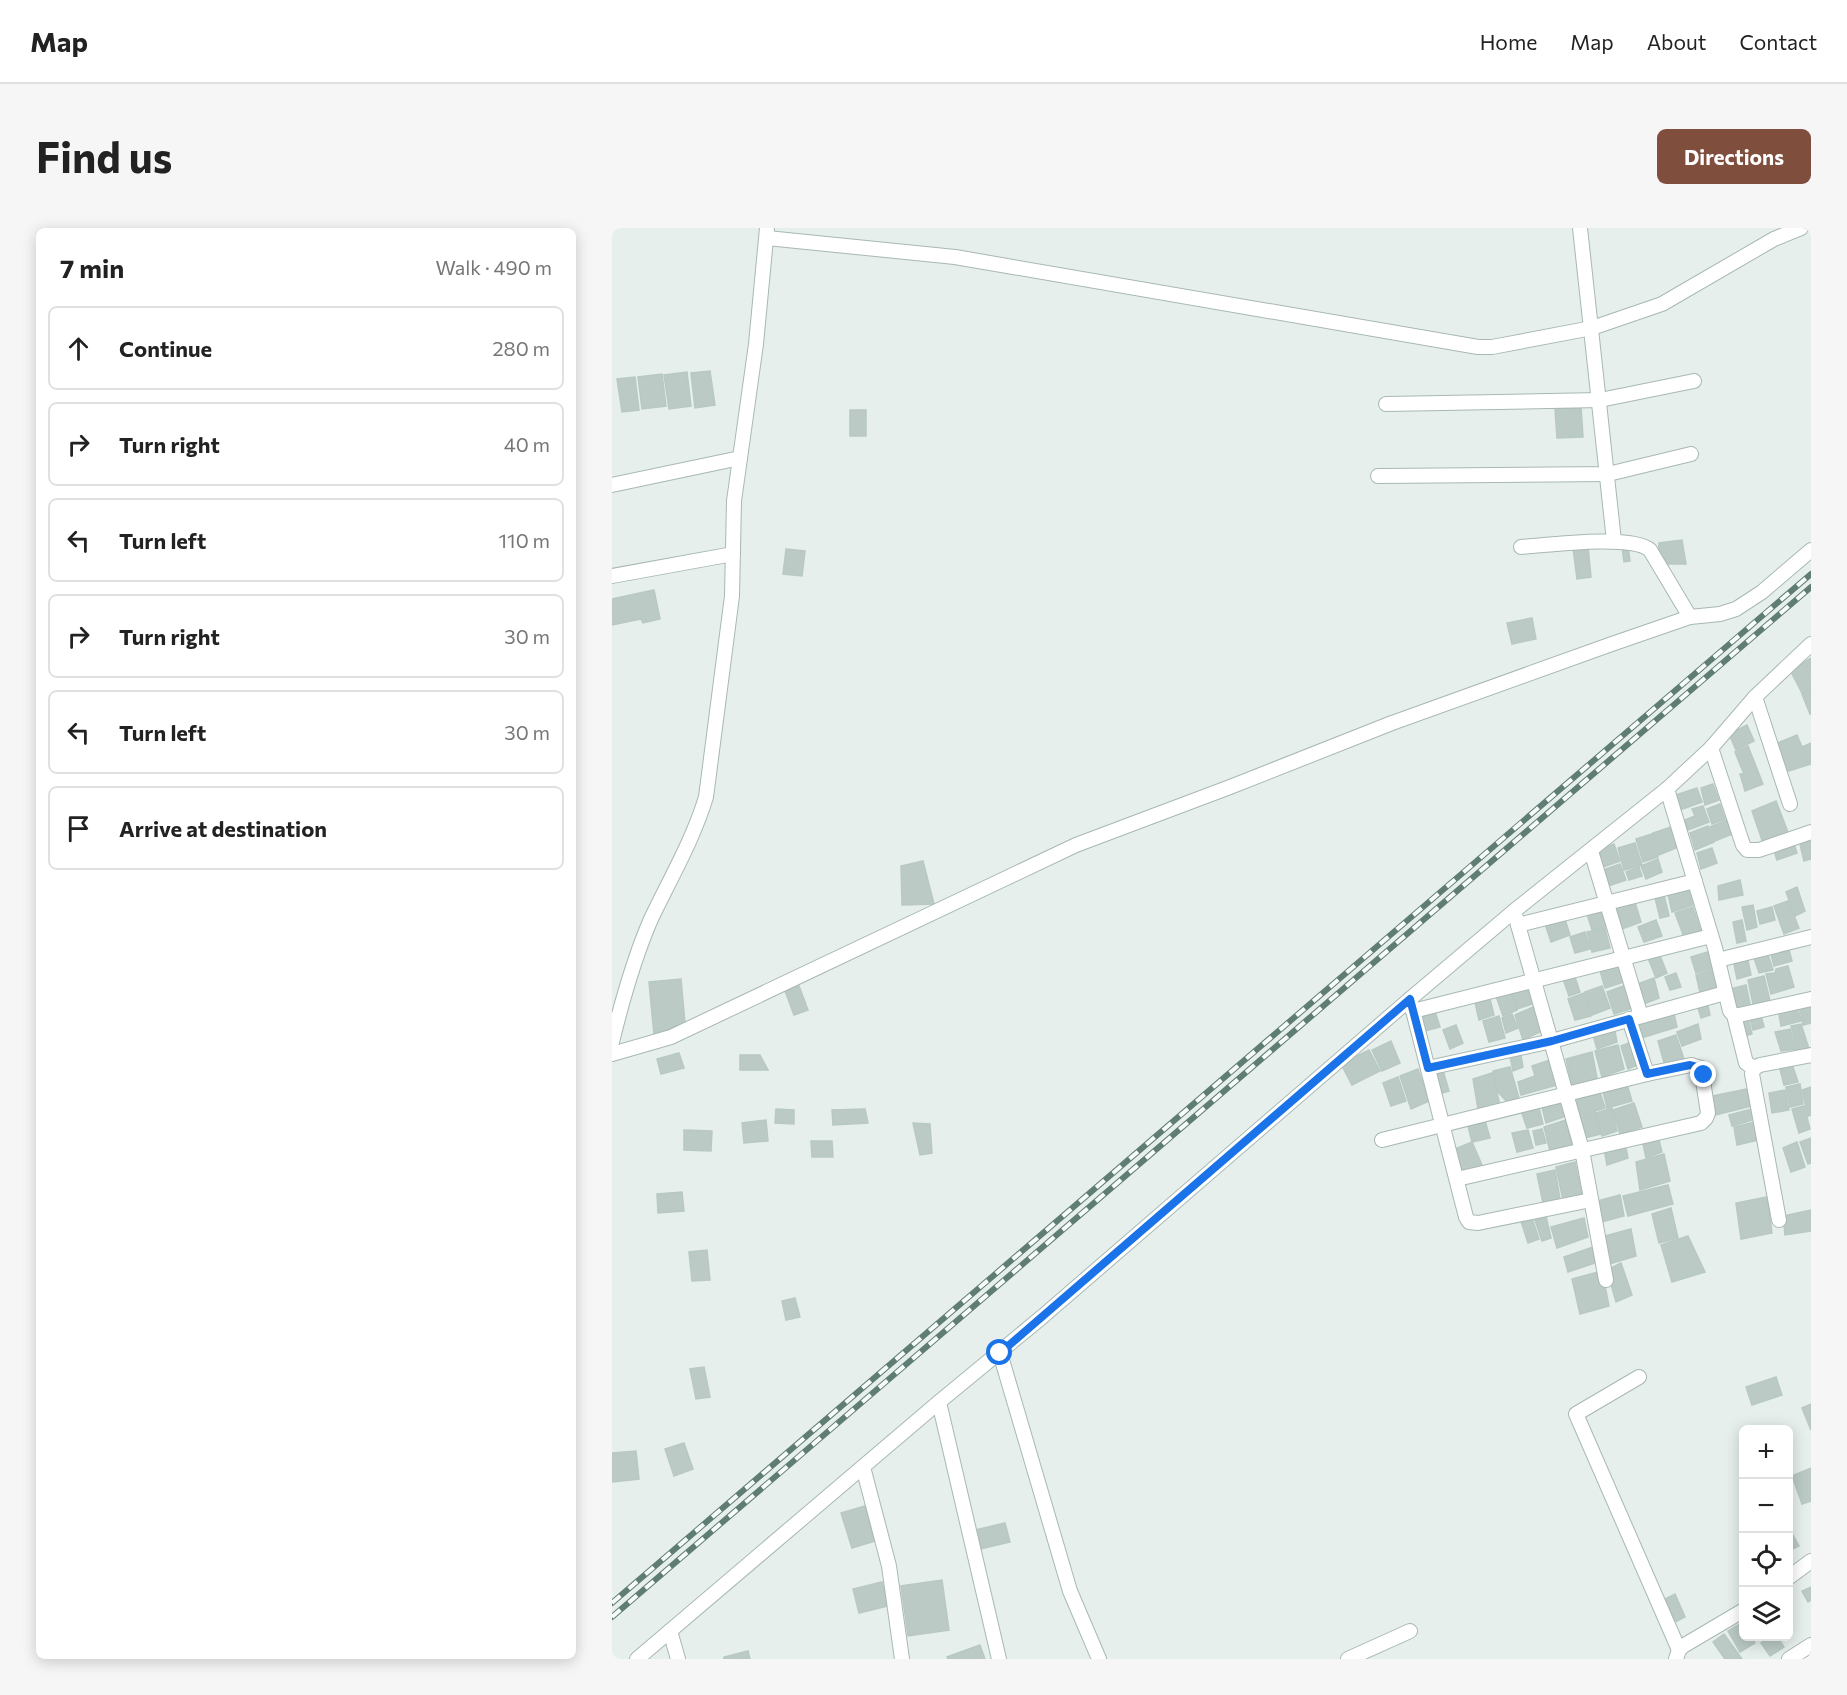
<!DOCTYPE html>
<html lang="en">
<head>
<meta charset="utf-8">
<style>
	body { margin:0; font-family:Commissioner,sans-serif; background:#f6f6f6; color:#222 }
	.controls { position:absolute; right:18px; bottom:18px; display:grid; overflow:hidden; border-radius:9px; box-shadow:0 3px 15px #0003 }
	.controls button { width:54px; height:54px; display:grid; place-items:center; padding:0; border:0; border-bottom:2px solid #e0e0e0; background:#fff; color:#222; font:30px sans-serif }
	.stop { position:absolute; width:18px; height:18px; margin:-14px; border:4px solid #1a73e8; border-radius:50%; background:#fff }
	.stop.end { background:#1a73e8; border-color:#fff; box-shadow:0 2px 6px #0008 }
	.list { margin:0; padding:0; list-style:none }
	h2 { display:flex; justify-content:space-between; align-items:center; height:78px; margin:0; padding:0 24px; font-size:26px }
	h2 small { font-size:20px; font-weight:400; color:#767676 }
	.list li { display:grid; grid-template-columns:39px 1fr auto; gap:18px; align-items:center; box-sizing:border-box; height:84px; margin:0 12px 12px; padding:0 12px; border:2px solid #e0e0e0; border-radius:9px }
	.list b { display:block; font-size:22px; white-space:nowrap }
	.list em { font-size:20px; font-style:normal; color:#767676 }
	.icon { flex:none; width:33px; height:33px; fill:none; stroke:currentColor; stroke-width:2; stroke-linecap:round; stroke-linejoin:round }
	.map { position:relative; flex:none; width:1199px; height:1431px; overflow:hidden; border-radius:9px }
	header { display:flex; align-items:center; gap:36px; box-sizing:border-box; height:84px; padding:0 30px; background:#fff; border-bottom:2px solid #e0e0e0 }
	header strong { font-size:28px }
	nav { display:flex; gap:33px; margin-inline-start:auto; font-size:21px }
	.intro { display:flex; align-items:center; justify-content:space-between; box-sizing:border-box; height:144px; padding:0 36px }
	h1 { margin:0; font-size:42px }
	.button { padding:15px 27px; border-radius:9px; background:#804e3d; color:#fff; font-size:21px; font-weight:700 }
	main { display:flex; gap:36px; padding:0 36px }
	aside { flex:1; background:#fff; border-radius:9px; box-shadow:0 3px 15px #0003 }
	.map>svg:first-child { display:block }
</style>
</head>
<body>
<header>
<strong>Map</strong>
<nav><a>Home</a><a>Map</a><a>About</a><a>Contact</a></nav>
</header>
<div class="intro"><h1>Find us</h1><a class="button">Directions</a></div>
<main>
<aside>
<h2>7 min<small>Walk · 490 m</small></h2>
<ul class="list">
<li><svg class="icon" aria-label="ahead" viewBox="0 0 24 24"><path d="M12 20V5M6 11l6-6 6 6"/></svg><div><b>Continue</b></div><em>280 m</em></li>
<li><svg class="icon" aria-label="right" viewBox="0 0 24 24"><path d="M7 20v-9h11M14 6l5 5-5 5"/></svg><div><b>Turn right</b></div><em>40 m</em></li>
<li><svg class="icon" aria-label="left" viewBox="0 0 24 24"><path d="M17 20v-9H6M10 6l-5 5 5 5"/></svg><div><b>Turn left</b></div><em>110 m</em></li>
<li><svg class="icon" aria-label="right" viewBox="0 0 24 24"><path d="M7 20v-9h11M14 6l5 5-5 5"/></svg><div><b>Turn right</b></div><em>30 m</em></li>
<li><svg class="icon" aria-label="left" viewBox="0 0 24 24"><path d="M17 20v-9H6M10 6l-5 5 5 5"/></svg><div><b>Turn left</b></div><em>30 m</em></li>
<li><svg class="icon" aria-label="arrive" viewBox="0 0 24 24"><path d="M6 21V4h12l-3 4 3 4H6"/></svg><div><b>Arrive at destination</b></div></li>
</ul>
</aside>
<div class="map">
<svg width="1199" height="1431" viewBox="0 0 1199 1431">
	<rect width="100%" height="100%" fill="#e6efeb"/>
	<g fill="#bbcac4" stroke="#b8c9c2" stroke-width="1.5">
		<path d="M98 143 103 177 83 180 79 145Z"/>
		<path d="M75 144 79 178 57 181 52 147Z"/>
		<path d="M50 146 54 178 30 181 26 149Z"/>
		<path d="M23 149 27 182 10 184 5 151Z"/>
		<path d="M969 179 971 209 945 210 943 181Z"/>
		<rect x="238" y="182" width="16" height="26"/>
		<path d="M1070 312 1074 336H1046L1047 315Z"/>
		<path d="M1016 318 1018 333 1012 334 1010 319Z"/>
		<path d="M976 319 979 349 965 351 961 320Z"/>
		<path d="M174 321 193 323 190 348 171 346Z"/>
		<path d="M42 362 48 391 31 395 29 391 0 397V371Z"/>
		<path d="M920 390 924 411 900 416 895 395Z"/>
		<path d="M1199 430V446L1192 434Z"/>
		<path d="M1189 431 1199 449V460L1190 465 1177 440Z"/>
		<path d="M1199 461V486H1198L1190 466Z"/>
		<path d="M1135 497 1142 513 1124 522 1117 506Z"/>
		<path d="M1185 507 1190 519 1199 515V536L1170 545 1161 517Z"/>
		<path d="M1136 518 1151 556 1133 563 1128 546H1132L1123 524Z"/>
		<path d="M1101 556 1107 572 1093 577 1089 560Z"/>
		<path d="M1085 560 1090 574 1068 582 1064 567Z"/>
		<path d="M1164 573 1176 604 1151 615 1140 583Z"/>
		<path d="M1108 576 1113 591 1100 596 1095 581Z"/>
		<path d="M1091 578 1097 594 1076 602 1073 592 1083 588 1080 581Z"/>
		<path d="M1115 592 1120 606 1103 613 1098 599Z"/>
		<path d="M1096 598 1102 614 1083 622 1078 605Z"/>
		<path d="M1059 599 1066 619 1047 627 1041 605Z"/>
		<path d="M1040 606 1046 629 1031 634 1024 611Z"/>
		<path d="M1199 608V631L1192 633 1187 612Z"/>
		<path d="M1181 613 1185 625 1165 632 1161 620Z"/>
		<path d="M1023 615 1030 637 1012 642 1006 620Z"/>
		<path d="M1002 616 1008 633 991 639 985 623Z"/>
		<path d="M1100 620 1105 635 1089 641 1085 625Z"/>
		<path d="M1046 631 1050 644 1034 651 1029 638Z"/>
		<path d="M311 633 322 676 290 677 289 638Z"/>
		<path d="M1008 636 1014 652 996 658 991 642Z"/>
		<path d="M1027 639 1030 648 1017 652 1014 644Z"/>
		<path d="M1128 652 1131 667 1107 672 1106 658Z"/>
		<path d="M1075 657 1081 677 1060 684 1055 662Z"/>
		<path d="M1185 659 1193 683 1183 688 1174 664Z"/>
		<path d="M1052 667 1057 688 1048 690 1043 670Z"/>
		<path d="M1022 671 1029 694 1010 701 1004 677Z"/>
		<path d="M1176 673 1187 700 1172 706 1162 678Z"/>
		<path d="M1141 677 1145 699 1135 702 1130 679Z"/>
		<path d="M990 679 995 698 980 702 974 683Z"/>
		<path d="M1081 679 1089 703 1072 709 1063 685Z"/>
		<path d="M1160 679 1163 692 1148 696 1145 683Z"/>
		<path d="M952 688 958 707 939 714 932 693Z"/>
		<path d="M1044 692 1050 708 1032 714 1026 699Z"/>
		<path d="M1130 692 1134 713 1125 715 1121 694Z"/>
		<path d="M993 700 998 720 980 724 975 704Z"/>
		<path d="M973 704 978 721 963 725 958 709Z"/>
		<path d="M1176 718 1180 733 1162 738 1158 722Z"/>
		<path d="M1099 723 1104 739 1084 745 1079 729Z"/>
		<path d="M1155 723 1161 742 1147 745 1141 727Z"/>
		<path d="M1047 725 1055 745 1044 750 1036 730Z"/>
		<path d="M1135 728 1139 747 1125 751 1121 731Z"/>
		<path d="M1006 733 1012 754 993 760 987 739Z"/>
		<path d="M1176 738 1182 759 1159 766 1154 746 1163 745 1164 741Z"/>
		<path d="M1102 741 1108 765 1089 769 1084 747Z"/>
		<path d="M1064 745 1069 759 1058 762 1053 749Z"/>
		<path d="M962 746 968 764 957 768 951 751Z"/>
		<path d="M1152 748 1159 777 1142 781 1136 752Z"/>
		<path d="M1042 750 1047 770 1029 777 1023 757Z"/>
		<path d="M69 751 73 795 42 807 37 754Z"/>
		<path d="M918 756 923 775 905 781 898 761Z"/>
		<path d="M1014 757 1021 780 1002 786 995 764Z"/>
		<path d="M1134 757 1139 781 1123 784 1118 761Z"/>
		<path d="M187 758 196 782 182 787 173 763Z"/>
		<path d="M990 758 998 780 980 787 973 764Z"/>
		<path d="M898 763 905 782 891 788 884 768Z"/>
		<path d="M972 765 979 788 963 792 956 771Z"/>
		<path d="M877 767 882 787 867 792 862 770Z"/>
		<path d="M1095 773 1098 787 1089 790 1085 776Z"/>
		<path d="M1185 776 1189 793 1169 798 1166 781Z"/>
		<path d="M1187 776 1199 777V795L1191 797Z"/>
		<path d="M921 779 930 803 911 812 903 787Z"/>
		<path d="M822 780 828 799 809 804 804 784Z"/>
		<path d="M1061 781 1065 799 1026 811 1020 793Z"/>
		<path d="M1148 784 1152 799 1141 802 1137 787Z"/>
		<path d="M900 786 906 800 894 805 890 790Z"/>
		<path d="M1135 787 1140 806 1129 809 1126 789Z"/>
		<path d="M887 788 893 810 877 814 871 793Z"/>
		<path d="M1086 796 1089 811 1070 818 1065 804Z"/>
		<path d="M1189 796 1198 824 1187 827 1179 798Z"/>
		<path d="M844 797 851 815 838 821 831 802Z"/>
		<path d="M1002 798 1005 814 985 821 980 804Z"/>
		<path d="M1178 801 1184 821 1169 823 1163 804Z"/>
		<path d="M1064 807 1072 831 1053 838 1046 813Z"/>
		<path d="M779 813 788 835 770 843 760 822Z"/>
		<path d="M1022 813 1028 836 1016 841 1009 818Z"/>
		<path d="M1006 817 1012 841 990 849 983 823Z"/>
		<path d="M757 822 768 843 740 857 729 836Z"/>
		<path d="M908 822 911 839 901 843 897 824Z"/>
		<path d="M980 824 985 850 960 858 954 831Z"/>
		<path d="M67 825 72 840 49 846 45 831Z"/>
		<path d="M128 827H148L156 842H128Z"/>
		<path d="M938 832 945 857 909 867 906 854 923 848 920 838Z"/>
		<path d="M1179 833 1186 854 1172 857 1167 837Z"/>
		<path d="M830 839 837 863 827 866 820 843Z"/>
		<path d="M898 839 907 870 895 874 885 863 881 843Z"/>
		<path d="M806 841 817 873 799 881 788 848Z"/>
		<path d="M880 845 888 877 866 881 861 851Z"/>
		<path d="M786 849 794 873 779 878 771 855Z"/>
		<path d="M1014 853 1020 873 995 880 990 859Z"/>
		<path d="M1188 856 1191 876 1178 879 1174 859Z"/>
		<path d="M1199 859V887L1196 888 1190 862Z"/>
		<path d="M1140 860 1144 877 1103 887 1100 868Z"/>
		<path d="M987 861 993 880 967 888 961 867Z"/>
		<path d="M1173 862 1177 882 1160 885 1157 865Z"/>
		<path d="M949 870 954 888 934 895 929 875Z"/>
		<path d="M1022 875 1030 899 1008 906 1001 882Z"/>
		<path d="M926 876 931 896 915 900 908 880Z"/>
		<path d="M1192 878 1198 901 1187 905 1180 881Z"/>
		<path d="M1000 880 1005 903 990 908 984 885Z"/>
		<path d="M1144 880 1147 890 1120 898 1117 887Z"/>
		<path d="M164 881 182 882V896L163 895Z"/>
		<path d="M253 881 256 895 221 897 220 882Z"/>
		<path d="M983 884 989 906 972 910 967 890Z"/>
		<path d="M872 889 878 910 860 914 855 894Z"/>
		<path d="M154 892 156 913 132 915 130 895Z"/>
		<path d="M954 892 960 917 938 923 932 899Z"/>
		<path d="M1147 893 1151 911 1125 917 1122 899Z"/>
		<path d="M301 895 318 896 320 925 308 927Z"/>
		<path d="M930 901 934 915 924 917 921 903Z"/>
		<path d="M72 902 100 903 99 923 72 922Z"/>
		<path d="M916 902 921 920 905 924 900 905Z"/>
		<path d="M1046 908 1050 924 1034 930 1030 911Z"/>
		<path d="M1199 910V935L1196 936 1188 914Z"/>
		<path d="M199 913H220L221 929H200Z"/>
		<path d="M860 914 870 937 852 947 841 922Z"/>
		<path d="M1185 914 1193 939 1179 944 1171 920Z"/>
		<path d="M1013 915 1016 930 995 937 992 921Z"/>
		<path d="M1052 926 1058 953 1028 962 1024 934Z"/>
		<path d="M963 934 970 968 951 972 944 939Z"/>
		<path d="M943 942 948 971 931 975 925 946Z"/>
		<path d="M1056 957 1061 976 1016 988 1011 968Z"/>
		<path d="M70 964 72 983 46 985 45 966Z"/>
		<path d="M1008 967 1012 988 989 994 985 973Z"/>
		<path d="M1155 969 1160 1005 1129 1011 1124 975Z"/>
		<path d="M1059 980 1066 1010 1047 1015 1040 986Z"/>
		<path d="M1199 982V1003L1173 1007 1171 988Z"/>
		<path d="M933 984 939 1010 930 1013 921 986Z"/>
		<path d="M919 987 927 1011 916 1015 908 990Z"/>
		<path d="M972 990 976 1009 945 1020 939 999Z"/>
		<path d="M1019 1001 1024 1028 994 1037 989 1009Z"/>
		<path d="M1076 1008 1093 1044 1060 1054 1049 1017Z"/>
		<path d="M984 1018 986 1034 956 1044 952 1029Z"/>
		<path d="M95 1022 98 1052 80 1053 77 1024Z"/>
		<path d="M1009 1035 1020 1067 1004 1074 995 1042Z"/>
		<path d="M990 1043 997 1078 968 1086 960 1051Z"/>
		<path d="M183 1070 188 1089 174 1092 170 1073Z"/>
		<path d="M92 1139 98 1169 84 1171 78 1141Z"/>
		<path d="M1164 1149 1170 1167 1140 1177 1134 1159Z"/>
		<path d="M1199 1176V1202L1190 1180Z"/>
		<path d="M72 1215 81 1241 62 1248 53 1221Z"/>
		<path d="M24 1223 27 1251 0 1254V1225Z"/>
		<path d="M1199 1240V1273L1190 1276 1180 1248Z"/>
		<path d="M253 1278 263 1313 240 1320 229 1285Z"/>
		<path d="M393 1295 398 1314 368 1321 363 1302Z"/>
		<path d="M1176 1298 1187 1318 1176 1323Z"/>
		<path d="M330 1352 337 1402 296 1408 289 1358Z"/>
		<path d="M270 1354 276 1378 247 1385 241 1361Z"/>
		<path d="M1199 1359V1372L1196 1374 1190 1363Z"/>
		<path d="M1063 1366 1073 1389 1061 1395 1051 1372Z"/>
		<path d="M1131 1394 1132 1408H1140L1143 1415 1128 1424 1116 1403Z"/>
		<path d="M1112 1406 1130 1431H1113L1101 1414Z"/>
		<path d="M1159 1408H1165L1172 1419 1158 1428 1149 1415Z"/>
		<path d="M368 1417 373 1431H336L335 1429Z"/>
		<path d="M136 1423 138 1431H112V1429Z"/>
	</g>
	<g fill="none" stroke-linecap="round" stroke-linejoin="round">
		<defs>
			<g id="minor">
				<path d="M968 0 1002 313"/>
				<path d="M155 10 343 29 866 119H880L980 100 1050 76 1162 11 1189 0"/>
				<path d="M774 176 988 172 1082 153"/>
				<path d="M766 248 996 246 1079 226"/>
				<path d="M0 257 128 230"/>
				<path d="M909 319C936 317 1020 306 1038 322L1078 389"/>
				<path d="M0 348 121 326"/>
				<path d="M1143 469 1178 576"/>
				<path d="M1099 520 1131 617 1135 622H1147L1199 604"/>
				<path d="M1055 561 1103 720 1118 783 1122 787H1127L1199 771"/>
				<path d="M979 623 1029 788"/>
				<path d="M902 683 970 922 994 1052"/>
				<path d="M906 697 1083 653"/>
				<path d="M1106 732 1199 709"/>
				<path d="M798 771 854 989 857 994 866 995 979 972"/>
				<path d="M801 783 1099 708"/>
				<path d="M1122 787 1134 835 1142 840"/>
				<path d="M1017 791 1035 846"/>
				<path d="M0 814C10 773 22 730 39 691 58 651 81 612 94 569L120 368 122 273 144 116 155 0"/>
				<path d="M0 826 59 809 464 617 618 559 780 495 997 417 1078 389 1108 386 1124 381 1150 364 1199 322"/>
				<path d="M816 840 940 813 1113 765"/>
				<path d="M770 912 1035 846 1079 837 1089 840 1096 885 1094 890 1089 895 845 951"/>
				<path d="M1167 992 1140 846 1142 840 1148 837 1199 827"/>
				<path d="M388 1125 458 1363 487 1431"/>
				<path d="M1027 1149 964 1186 1067 1422"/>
				<path d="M327 1174 387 1431"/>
				<path d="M251 1239 277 1338 290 1431"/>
				<path d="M1176 1350 1199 1333"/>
				<path d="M58 1403 66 1431"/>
				<path d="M25 1431 327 1174 430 1089 798 771 902 683 1055 561 1099 520 1143 469 1199 416"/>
				<path d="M736 1431 798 1403"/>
				<path d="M1064 1431 1067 1422 1071 1418 1132 1382"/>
				<path d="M1177 1431 1199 1417"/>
			</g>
		</defs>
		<use href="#minor" stroke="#a8b8b2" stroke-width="16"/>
		<use href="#minor" stroke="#fff" stroke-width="14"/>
		<defs>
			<g id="rail">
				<path d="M0 1375 1199 346"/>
				<path d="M0 1389 1199 359"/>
			</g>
		</defs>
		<use href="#rail" stroke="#5f7d75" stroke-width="6"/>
		<use href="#rail" stroke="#f7fbf9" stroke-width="4" stroke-dasharray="11" stroke-linecap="butt"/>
	</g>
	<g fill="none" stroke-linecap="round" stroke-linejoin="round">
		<path stroke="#1a73e8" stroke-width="8" d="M388 1125 798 771 816 840 940 813 1017 791 1035 846 1078 837 1089 840 1092 847"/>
	</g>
</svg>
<div class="controls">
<button>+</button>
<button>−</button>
<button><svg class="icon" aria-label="locate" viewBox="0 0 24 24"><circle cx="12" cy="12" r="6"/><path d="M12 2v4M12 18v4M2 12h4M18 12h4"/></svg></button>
<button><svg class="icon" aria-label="layers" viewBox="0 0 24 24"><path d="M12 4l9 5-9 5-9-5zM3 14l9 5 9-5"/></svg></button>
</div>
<div class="stop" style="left:388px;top:1125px"></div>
<div class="stop end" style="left:1092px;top:847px"></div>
</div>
</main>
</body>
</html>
